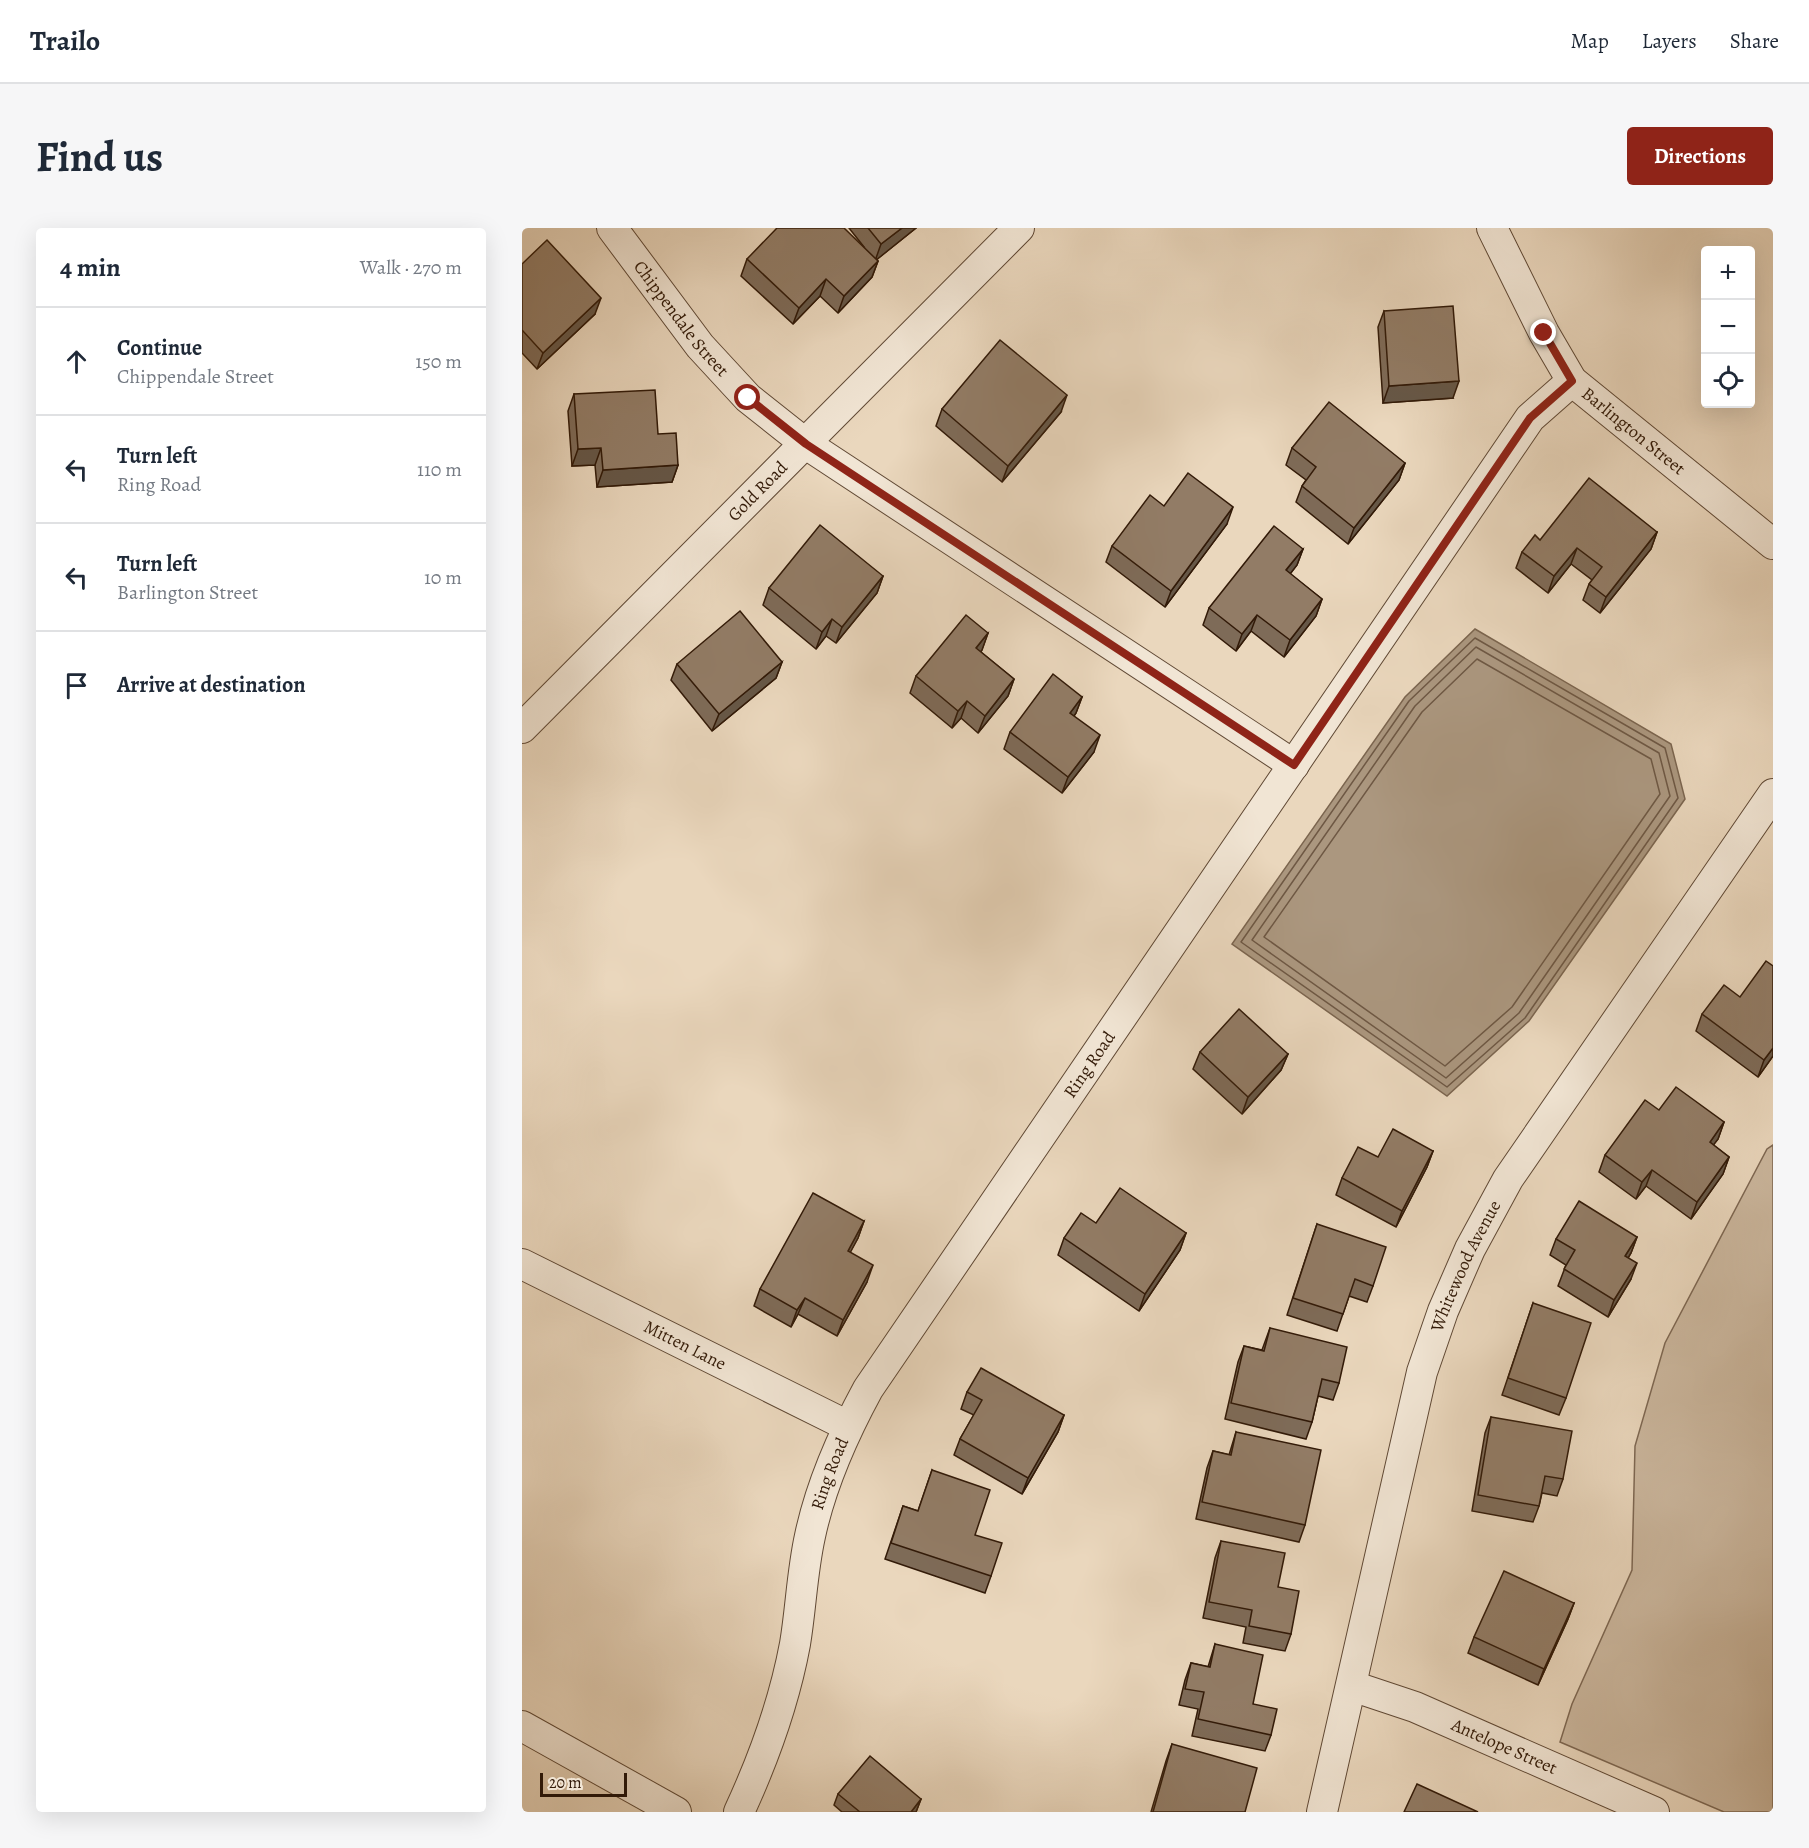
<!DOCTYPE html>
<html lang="en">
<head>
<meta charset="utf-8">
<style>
	body { margin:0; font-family:Alegreya,serif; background:#f6f6f7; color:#1f2937 }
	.controls { position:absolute; right:18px; top:18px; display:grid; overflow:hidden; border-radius:6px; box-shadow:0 6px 24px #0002 }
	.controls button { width:54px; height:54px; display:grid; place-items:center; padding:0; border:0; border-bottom:2px solid #e0e1e3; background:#fff; color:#1f2937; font:30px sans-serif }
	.scale { position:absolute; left:18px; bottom:15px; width:87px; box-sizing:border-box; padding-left:6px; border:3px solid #321a08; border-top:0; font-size:16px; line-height:21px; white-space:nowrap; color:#321a08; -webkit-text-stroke:4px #f1e5d4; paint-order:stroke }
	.stop { position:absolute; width:18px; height:18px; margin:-14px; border:4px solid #8f2418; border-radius:50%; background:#fff }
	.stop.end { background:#8f2418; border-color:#fff; box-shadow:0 2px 6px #0008 }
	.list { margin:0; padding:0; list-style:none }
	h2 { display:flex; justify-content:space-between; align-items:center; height:78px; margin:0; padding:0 24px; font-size:26px }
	h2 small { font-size:20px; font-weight:400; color:#747a83 }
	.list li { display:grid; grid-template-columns:39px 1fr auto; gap:18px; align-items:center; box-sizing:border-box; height:108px; padding:0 24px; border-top:2px solid #e0e1e3 }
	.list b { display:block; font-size:22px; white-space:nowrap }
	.list p { margin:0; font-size:20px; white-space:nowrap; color:#747a83 }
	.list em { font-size:20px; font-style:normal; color:#747a83 }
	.icon { flex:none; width:33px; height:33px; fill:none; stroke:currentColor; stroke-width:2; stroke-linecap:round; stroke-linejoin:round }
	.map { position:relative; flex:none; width:1251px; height:1584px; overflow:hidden; border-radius:6px }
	header { display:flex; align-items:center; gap:36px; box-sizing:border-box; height:84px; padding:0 30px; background:#fff; border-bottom:2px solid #e0e1e3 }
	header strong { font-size:28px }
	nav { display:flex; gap:33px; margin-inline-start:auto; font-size:21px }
	.intro { display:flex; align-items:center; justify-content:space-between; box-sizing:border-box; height:144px; padding:0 36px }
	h1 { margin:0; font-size:42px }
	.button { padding:15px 27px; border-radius:6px; background:#8f2418; color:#fff; font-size:21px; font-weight:700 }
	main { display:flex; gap:36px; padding:0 36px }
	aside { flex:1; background:#fff; border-radius:6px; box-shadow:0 6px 24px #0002 }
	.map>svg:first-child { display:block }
</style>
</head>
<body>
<header>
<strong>Trailo</strong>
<nav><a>Map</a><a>Layers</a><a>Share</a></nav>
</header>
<div class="intro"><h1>Find us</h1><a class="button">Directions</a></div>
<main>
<aside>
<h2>4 min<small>Walk · 270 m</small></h2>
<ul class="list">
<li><svg class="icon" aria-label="ahead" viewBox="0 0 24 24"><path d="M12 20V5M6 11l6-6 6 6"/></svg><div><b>Continue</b><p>Chippendale Street</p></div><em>150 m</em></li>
<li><svg class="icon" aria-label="left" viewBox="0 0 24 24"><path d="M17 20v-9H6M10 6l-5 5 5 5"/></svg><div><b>Turn left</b><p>Ring Road</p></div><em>110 m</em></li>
<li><svg class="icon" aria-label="left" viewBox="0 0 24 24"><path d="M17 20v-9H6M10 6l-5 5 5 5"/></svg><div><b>Turn left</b><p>Barlington Street</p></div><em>10 m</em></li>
<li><svg class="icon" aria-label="arrive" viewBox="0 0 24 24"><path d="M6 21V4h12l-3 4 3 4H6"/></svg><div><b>Arrive at destination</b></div></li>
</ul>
</aside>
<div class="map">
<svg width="1251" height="1584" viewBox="0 0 1251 1584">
	<rect width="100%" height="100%" fill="#ead7bd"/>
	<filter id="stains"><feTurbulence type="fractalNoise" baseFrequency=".00333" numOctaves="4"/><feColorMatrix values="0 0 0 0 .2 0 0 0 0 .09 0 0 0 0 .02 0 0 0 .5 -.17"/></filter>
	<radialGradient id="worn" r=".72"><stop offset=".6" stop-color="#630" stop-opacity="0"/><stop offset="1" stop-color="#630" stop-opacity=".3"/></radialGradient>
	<path fill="#cbb79e" stroke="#7e6853" stroke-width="1.5" d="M1251 917V1584H1202L1038 1514 1050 1476 1110 1342 1113 1218 1143 1115 1245 921Z"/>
	<path fill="#ab977f" stroke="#7b654f" stroke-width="1.5" d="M953 401 1149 516 1163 571 1007 793 925 868 710 716 883 469Z"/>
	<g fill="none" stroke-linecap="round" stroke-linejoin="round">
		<g stroke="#6e5844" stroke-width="1.5">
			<path d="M953 410 1143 520 1156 570 1003 790 925 859 719 714 887 473Z"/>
			<path d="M954 419 1137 525 1148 568 997 785 924 850 730 712 893 478Z"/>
			<path d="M955 431 1129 531 1138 566 990 779 923 838 742 709 900 484Z"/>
		</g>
		<defs>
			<g id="street">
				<path id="s1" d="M90 0 178 118 226 170 284 216 772 537"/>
				<path id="s2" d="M970 0 1022 105 1050 153 1251 316"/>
				<path id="s3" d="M0 500 497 0"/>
				<path id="s4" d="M0 1036 326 1198"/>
				<path id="s5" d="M830 1458 893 1479 1132 1584"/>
				<path d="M0 1498 154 1584"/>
				<path id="s6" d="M217 1584C242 1530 262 1475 273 1416 279 1380 280 1344 288 1308 299 1256 321 1207 346 1161L1008 190 1050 153"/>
				<path id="s7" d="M800 1584 900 1144 921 1083 948 1021 986 951 1251 566"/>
			</g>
		</defs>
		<use href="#street" stroke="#604935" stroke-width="32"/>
		<use href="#street" stroke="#f1e5d4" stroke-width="30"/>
	</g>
	<g fill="#7e6b58" stroke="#321a08" stroke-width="1.5">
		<path d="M327 0H394L355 31 356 33 350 49 316 85 298 68 271 96 219 48 225 31 342 19Z"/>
		<path d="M0 36 73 86 15 141 0 125Z"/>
		<path d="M862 83 931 170 861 175 856 99Z"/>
		<path d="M52 166 136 206 156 237 150 254 75 259 73 237 50 238 46 183Z"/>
		<path d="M420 181 539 184 480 254 414 198Z"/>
		<path d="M770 220 883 235 877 252 826 316 774 274 780 258 784 252 764 237Z"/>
		<path d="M642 278 705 296 643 379 584 334 590 318Z"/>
		<path d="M1135 304 1129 321 1078 385 1061 372 1067 356 1070 352 1049 336 1026 365 994 340 1000 324Z"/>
		<path d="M781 321 775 337 768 346 800 371 794 388 762 429 729 403 714 423 681 397 687 380Z"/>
		<path d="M361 348 355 365 314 415 304 408 294 421 241 377 247 360Z"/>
		<path d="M466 405 459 424 492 451 486 468 456 505 439 490 430 500 388 465 394 448Z"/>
		<path d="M260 434 254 450 190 503 149 452 155 436Z"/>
		<path d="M560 469 554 485 552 488 572 524 540 565 482 521 488 504Z"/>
		<path d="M1218 769 1251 828 1236 849 1174 803 1180 786Z"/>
		<path d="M678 824 766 826 759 842 720 886 671 841Z"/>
		<path d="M1137 882 1202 894 1196 911 1191 917 1207 929 1201 946 1169 991 1124 958 1114 971 1077 944 1083 927Z"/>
		<path d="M911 923 905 939 874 999 814 967 820 950 856 929Z"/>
		<path d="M342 993 336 1010 328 1024 345 1054 315 1108 276 1086 269 1099 232 1078 238 1061Z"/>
		<path d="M574 995 664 1005 658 1022 617 1083 536 1027 542 1010Z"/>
		<path d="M795 996 851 1058 845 1074 827 1068 815 1103 765 1087Z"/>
		<path d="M1115 1009 1109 1025 1106 1030 1109 1051 1086 1089 1036 1058 1044 1037 1028 1027 1034 1011Z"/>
		<path d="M1011 1075 1044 1170 1037 1187 980 1167Z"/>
		<path d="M748 1100 817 1155 811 1172 796 1168 790 1194 784 1211 703 1191 716 1134 722 1118 740 1122Z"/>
		<path d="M445 1164 542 1187 536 1204 500 1266 432 1227 438 1211 452 1187 439 1181Z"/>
		<path d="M969 1189 1041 1251 1035 1268 1020 1265 1017 1278 1011 1294 950 1283 963 1205Z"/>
		<path d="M714 1204 783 1297 777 1314 674 1291 685 1240 691 1223 707 1227Z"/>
		<path d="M410 1242 453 1307 469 1348 463 1365 363 1331 381 1278 396 1283Z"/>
		<path d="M699 1313 756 1359 769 1406 763 1423 721 1415 724 1399 681 1390 693 1330Z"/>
		<path d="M1052 1375 1046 1391 1016 1457 946 1425 952 1409Z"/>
		<path d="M693 1416 731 1476 749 1507 743 1523 670 1508 676 1481 657 1477 663 1452 669 1435 686 1439Z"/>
		<path d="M650 1516 723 1584H629L644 1533Z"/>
		<path d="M316 1566 399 1571 394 1584H320L312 1577Z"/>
	</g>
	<g fill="#665747" stroke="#321a08" stroke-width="1.5">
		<path d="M380 0H394L353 33 359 16Z"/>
		<path d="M356 33 350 49 316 85 322 68Z"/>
		<path d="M304 51 298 68 271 96 277 80Z"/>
		<path d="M79 70 73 86 15 141 21 125Z"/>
		<path d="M937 153 931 170 861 175 867 158Z"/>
		<path d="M545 167 539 184 480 254 486 238Z"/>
		<path d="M79 220 73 237 50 238 56 221Z"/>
		<path d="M883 235 877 252 826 316 832 300Z"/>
		<path d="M156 237 150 254 75 259 81 242Z"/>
		<path d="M711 279 705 296 643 379 649 363Z"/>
		<path d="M1135 304 1129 321 1078 385 1084 369Z"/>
		<path d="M1055 320 1049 336 1026 365 1032 348Z"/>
		<path d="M781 321 775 337 758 359 764 342Z"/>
		<path d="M361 348 355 365 314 415 320 399Z"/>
		<path d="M800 371 794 388 762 429 768 412Z"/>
		<path d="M735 387 729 403 714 423 720 406Z"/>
		<path d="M310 391 304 408 294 421 300 404Z"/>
		<path d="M466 405 460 422 448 436 454 420Z"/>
		<path d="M260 434 254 450 190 503 197 486Z"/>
		<path d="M492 451 486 468 456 505 463 488Z"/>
		<path d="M560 469 554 485 542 502 548 485Z"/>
		<path d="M445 473 439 490 430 500 436 483Z"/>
		<path d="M578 507 572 524 540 565 546 549Z"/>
		<path d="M1251 820V828L1236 849 1242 832Z"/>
		<path d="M766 826 759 842 720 886 726 869Z"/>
		<path d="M1202 894 1196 911 1181 931 1188 914Z"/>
		<path d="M911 923 905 939 874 999 880 983Z"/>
		<path d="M1207 929 1201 946 1169 991 1175 974Z"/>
		<path d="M1130 942 1124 958 1114 971 1120 954Z"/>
		<path d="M342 993 336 1010 320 1040 326 1023Z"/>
		<path d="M664 1005 658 1022 617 1083 623 1066Z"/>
		<path d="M1115 1009 1109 1025 1097 1045 1103 1028Z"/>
		<path d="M1115 1035 1109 1051 1086 1089 1092 1072Z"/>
		<path d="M351 1037 345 1054 315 1108 321 1092Z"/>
		<path d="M283 1070 276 1086 269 1099 275 1082Z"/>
		<path d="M542 1187 536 1204 500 1266 506 1250Z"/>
		<path d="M1052 1375 1046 1391 1016 1457 1022 1441Z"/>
		<path d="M399 1571 394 1584H389Z"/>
	</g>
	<g fill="#927c66" stroke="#321a08" stroke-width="1.5">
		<path d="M255 0H322L356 33 322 68 304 51 277 80 225 31Z"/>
		<path d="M346 0H380L359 16Z"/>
		<path d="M25 12 79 70 21 125 0 102V36Z"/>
		<path d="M931 78 937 153 867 158 862 83Z"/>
		<path d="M478 112 545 167 486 238 420 181Z"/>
		<path d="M133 162 136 206 154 205 156 237 81 242 79 220 56 221 52 166Z"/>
		<path d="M807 174 883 235 832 300 780 258 794 239 770 220Z"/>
		<path d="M666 245 711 279 649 363 590 318 628 267 642 278Z"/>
		<path d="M1067 250 1135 304 1084 369 1067 356 1080 339 1055 320 1032 348 1000 324 1013 307 1018 312Z"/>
		<path d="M298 297 361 348 320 399 310 391 300 404 247 360Z"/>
		<path d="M752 298 781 321 764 342 800 371 768 412 735 387 720 406 687 380Z"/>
		<path d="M218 383 260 434 197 486 155 436Z"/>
		<path d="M444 387 466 405 454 420 492 451 463 488 445 473 436 483 394 448Z"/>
		<path d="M531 446 560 469 548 485 578 507 546 549 488 504Z"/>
		<path d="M1244 733 1251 738V820L1242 832 1180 786 1202 757 1218 769Z"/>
		<path d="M717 781 766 826 726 869 678 824Z"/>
		<path d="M1154 859 1202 894 1188 914 1207 929 1175 974 1130 942 1120 954 1083 927 1123 872 1137 882Z"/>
		<path d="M871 901 911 923 880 983 820 950 836 919 856 929Z"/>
		<path d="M598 960 664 1005 623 1066 542 1010 559 985 574 995Z"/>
		<path d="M291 965 342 993 326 1023 351 1037 321 1092 283 1070 275 1082 238 1061Z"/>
		<path d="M1057 973 1115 1009 1103 1028 1115 1035 1092 1072 1042 1041 1053 1022 1034 1011Z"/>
		<path d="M795 996 864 1019 851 1058 833 1051 821 1086 771 1070Z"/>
		<path d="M1011 1075 1069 1095 1044 1170 986 1150Z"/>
		<path d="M748 1100 825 1119 817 1155 800 1151 790 1194 709 1175 722 1118 742 1123Z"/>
		<path d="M459 1140 542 1187 506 1250 438 1211 460 1172 445 1164Z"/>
		<path d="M969 1189 1050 1203 1041 1251 1023 1248 1017 1278 956 1267Z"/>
		<path d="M714 1204 799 1222 783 1297 680 1274 691 1223 709 1227Z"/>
		<path d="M410 1242 468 1262 453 1307 480 1315 469 1348 369 1315 381 1278 396 1283Z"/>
		<path d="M699 1313 763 1325 756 1359 777 1363 769 1406 727 1398 730 1382 687 1374Z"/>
		<path d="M982 1343 1052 1375 1022 1441 952 1409Z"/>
		<path d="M693 1416 741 1427 731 1476 755 1481 749 1507 676 1491 682 1464 663 1461 669 1435 688 1439Z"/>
		<path d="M650 1516 735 1540 723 1584H631Z"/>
		<path d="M348 1528 399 1571 389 1584H338L316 1566Z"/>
		<path d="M895 1556 956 1584H882Z"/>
	</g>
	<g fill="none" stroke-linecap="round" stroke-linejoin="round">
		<path stroke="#8f2418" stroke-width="8" d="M226 170 284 216 772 537 1008 190 1050 153 1022 105"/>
	</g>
	<g text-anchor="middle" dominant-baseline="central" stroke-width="4.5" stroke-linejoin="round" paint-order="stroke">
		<g font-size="18" fill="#321a08" stroke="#f1e5d4">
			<text stroke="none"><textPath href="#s1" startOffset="114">Chippendale Street</textPath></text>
			<text stroke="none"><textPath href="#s2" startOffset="252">Barlington Street</textPath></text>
			<text stroke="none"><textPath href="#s3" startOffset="334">Gold Road</textPath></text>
			<text stroke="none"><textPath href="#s6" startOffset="838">Ring Road</textPath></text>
			<text stroke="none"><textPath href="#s7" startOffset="566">Whitewood Avenue</textPath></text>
			<text stroke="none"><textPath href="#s4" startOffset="182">Mitten Lane</textPath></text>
			<text stroke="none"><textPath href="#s6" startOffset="352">Ring Road</textPath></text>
			<text stroke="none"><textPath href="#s5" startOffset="164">Antelope Street</textPath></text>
		</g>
	</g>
	<rect width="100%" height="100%" filter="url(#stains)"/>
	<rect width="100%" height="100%" fill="url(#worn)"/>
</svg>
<div class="controls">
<button>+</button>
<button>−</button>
<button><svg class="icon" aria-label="locate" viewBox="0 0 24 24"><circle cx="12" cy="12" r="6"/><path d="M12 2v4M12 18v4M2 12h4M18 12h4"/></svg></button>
</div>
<div class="scale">20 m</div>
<div class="stop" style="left:226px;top:170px"></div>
<div class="stop end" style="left:1022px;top:105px"></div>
</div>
</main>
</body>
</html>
